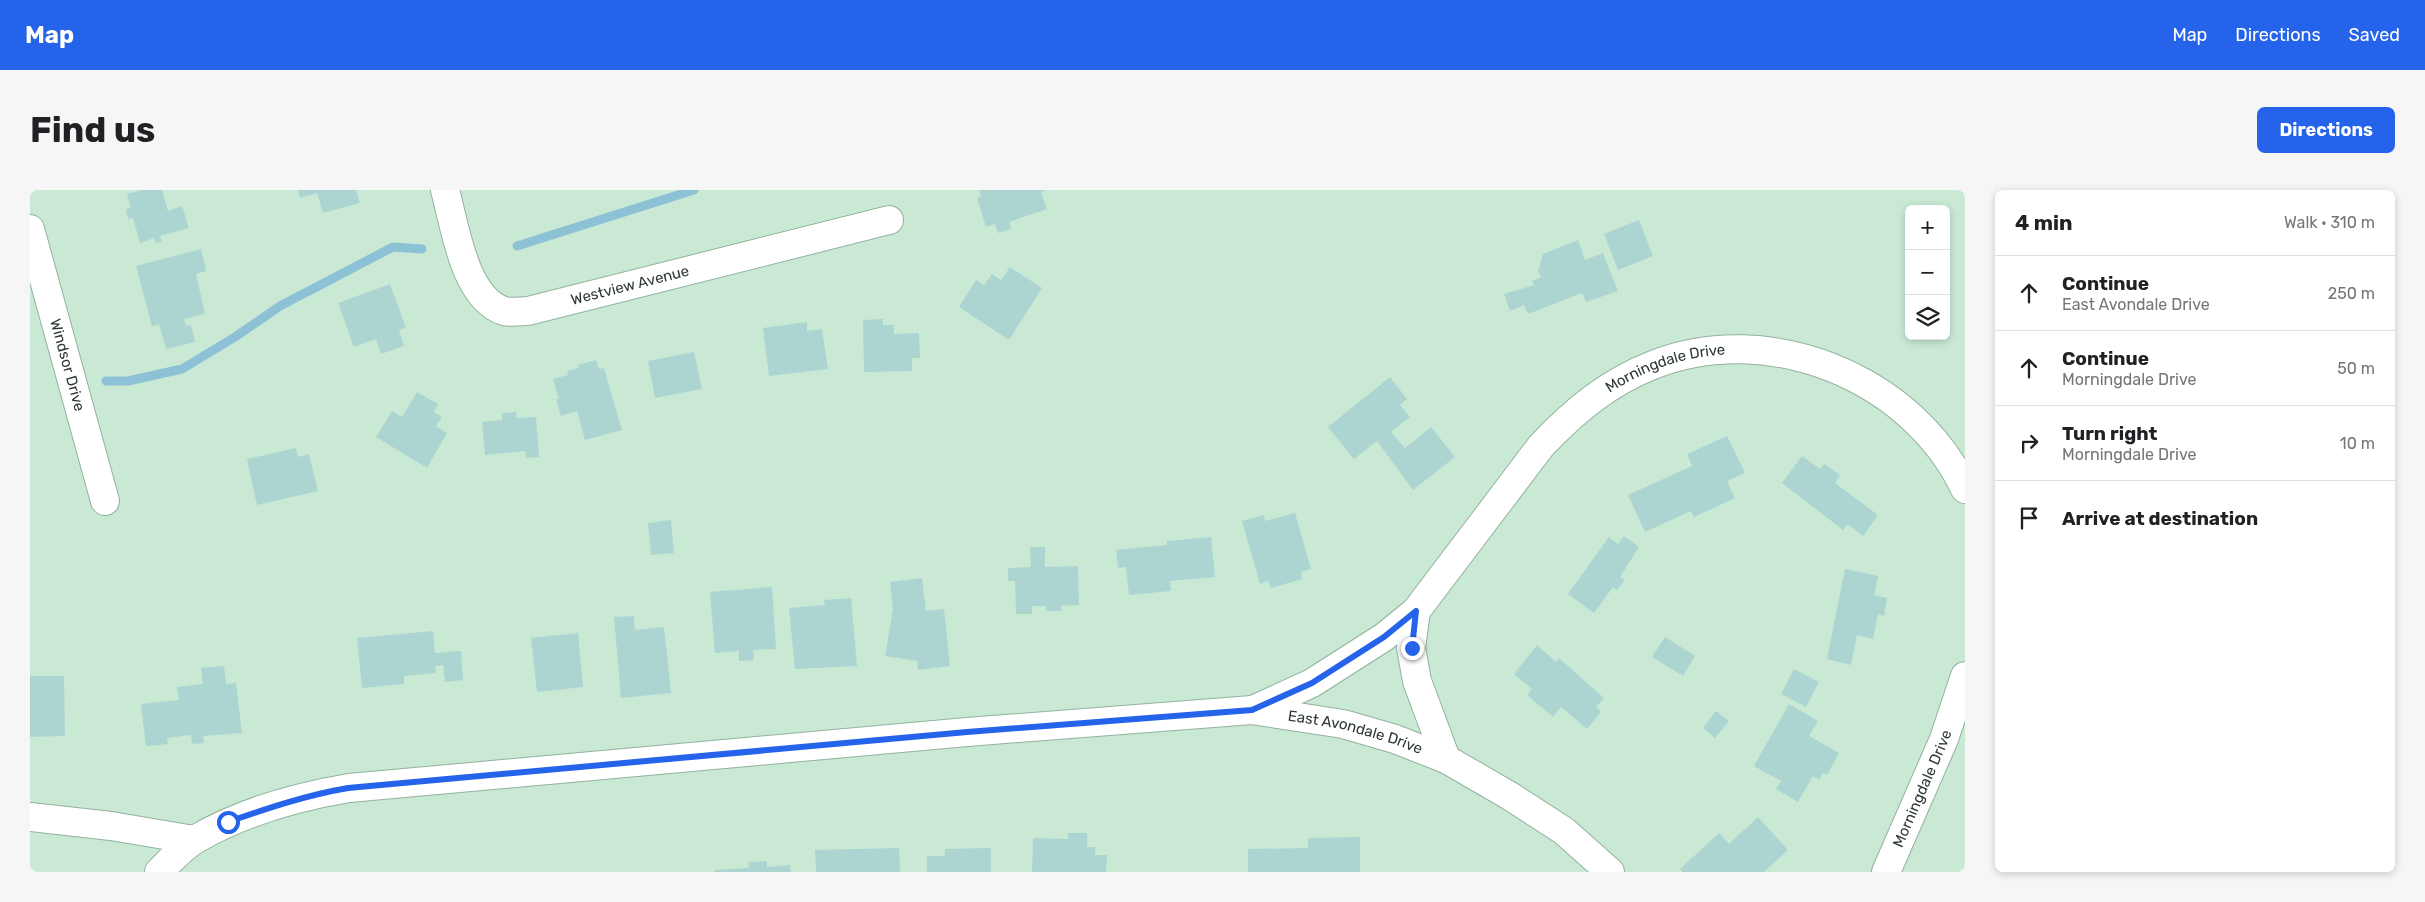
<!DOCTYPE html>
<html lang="en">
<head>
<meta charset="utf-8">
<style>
	body { margin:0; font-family:Rubik,sans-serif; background:#f6f6f6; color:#202124 }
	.controls { position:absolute; right:15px; top:15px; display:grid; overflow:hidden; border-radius:8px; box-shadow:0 2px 8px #0003 }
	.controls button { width:45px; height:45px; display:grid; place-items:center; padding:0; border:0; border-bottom:1px solid #e0e0e0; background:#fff; color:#202124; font:25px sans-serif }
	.stop { position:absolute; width:15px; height:15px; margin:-11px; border:4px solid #2563eb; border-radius:50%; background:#fff }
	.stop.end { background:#2563eb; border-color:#fff; box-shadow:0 1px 5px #0008 }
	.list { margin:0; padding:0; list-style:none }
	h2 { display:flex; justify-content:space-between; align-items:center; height:65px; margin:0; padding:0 20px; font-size:21px }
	h2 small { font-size:16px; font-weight:400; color:#757577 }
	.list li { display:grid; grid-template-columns:32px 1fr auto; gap:15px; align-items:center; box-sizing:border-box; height:75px; padding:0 20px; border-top:1px solid #e0e0e0 }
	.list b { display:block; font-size:19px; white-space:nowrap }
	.list p { margin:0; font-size:16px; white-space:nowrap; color:#757577 }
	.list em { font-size:16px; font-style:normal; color:#757577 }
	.icon { flex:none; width:28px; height:28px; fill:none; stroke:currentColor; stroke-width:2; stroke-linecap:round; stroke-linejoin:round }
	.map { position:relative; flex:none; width:1935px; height:682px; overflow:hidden; border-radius:8px }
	header { display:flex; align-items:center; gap:30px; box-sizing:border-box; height:70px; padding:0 25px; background:#2563eb; color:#fff }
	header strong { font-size:24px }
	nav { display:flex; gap:28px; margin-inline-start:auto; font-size:18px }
	.intro { display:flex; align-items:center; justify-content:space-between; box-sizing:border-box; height:120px; padding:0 30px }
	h1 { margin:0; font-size:35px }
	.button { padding:12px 22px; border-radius:8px; background:#2563eb; color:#fff; font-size:18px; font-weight:700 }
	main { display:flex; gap:30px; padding:0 30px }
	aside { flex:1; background:#fff; border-radius:8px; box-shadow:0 2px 8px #0003 }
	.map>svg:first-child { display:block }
</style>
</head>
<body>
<header>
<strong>Map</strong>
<nav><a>Map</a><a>Directions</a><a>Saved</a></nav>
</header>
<div class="intro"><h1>Find us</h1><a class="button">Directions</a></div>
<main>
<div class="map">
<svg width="1935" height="682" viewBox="0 0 1935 682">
	<rect width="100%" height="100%" fill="#c9e9d5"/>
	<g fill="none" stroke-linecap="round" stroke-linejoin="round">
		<g stroke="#8dc2d6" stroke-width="9">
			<path d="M487 56 664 0"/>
			<path d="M76 191H98L152 179 205 147 250 116 363 57 392 59"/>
		</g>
	</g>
	<g fill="#acd5d2">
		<path d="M112 0H132L138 21 152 16 159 38 130 46 132 52 126 53 124 48 110 53 103 28 98 29 96 19 101 18 97 4Z"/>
		<path d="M268 0H326L330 13 293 23 287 3 270 8Z"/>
		<path d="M949 0H1017L1011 2 1017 19 979 32 981 39 968 43 965 34 956 37 947 8 951 7Z"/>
		<path d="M1609 30 1623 66 1588 80 1574 44Z"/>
		<path d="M1548 50 1555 70 1573 63 1588 101 1556 112 1552 103 1498 124 1494 115 1480 121 1474 104 1504 95 1502 91 1511 87 1508 81 1513 64Z"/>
		<path d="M171 59 176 81 166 84 175 124 154 129 156 136 161 135 165 152 136 159 129 134 122 136 106 76Z"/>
		<path d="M980 77 1012 98 979 150 929 117 946 90 954 95 962 84 971 90Z"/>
		<path d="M360 94 376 138 369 140 374 156 351 164 346 149 324 157 308 113Z"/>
		<path d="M853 129V135H864V144L889 143 890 168H882V181L834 182 833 130Z"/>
		<path d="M777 132V141L792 139 798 179 739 186 733 138Z"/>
		<path d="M664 162 672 199 625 208 618 171Z"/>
		<path d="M566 170 569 179 574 178 592 240 555 250 547 221 531 226 526 209H529L523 189 538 185 537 181 549 178 548 175Z"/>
		<path d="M1360 187 1377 209 1370 215 1380 227 1361 242 1375 258 1401 237 1425 267 1383 300 1347 251 1324 269 1298 237Z"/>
		<path d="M387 202 408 214 404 222 412 227 406 236 417 243 397 278 346 247 362 221 372 227Z"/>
		<path d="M486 222 487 228 506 227 509 267 496 268 495 261 455 265 452 232 472 230V223Z"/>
		<path d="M1697 246 1715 283 1697 291 1705 308 1664 327 1661 321 1615 342 1598 305 1662 276 1657 264Z"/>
		<path d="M266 258 268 267 279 264 288 301 227 315 217 269Z"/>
		<path d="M1772 266 1790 279 1794 274 1810 285 1805 293 1848 325 1833 346 1818 334 1813 340 1752 293Z"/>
		<path d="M1265 323 1281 379 1271 382 1272 389 1241 398 1238 391 1230 394 1212 331 1234 325 1235 331Z"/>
		<path d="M641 330 644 363 621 365 618 333Z"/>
		<path d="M1594 346 1609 357 1590 387 1595 390 1587 400 1583 397 1564 423 1538 404 1579 347 1588 354Z"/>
		<path d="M1181 347 1185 387 1140 391 1141 401 1099 405 1096 377 1088 378 1086 360 1137 355V351Z"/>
		<path d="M1000 357H1015V377L1048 376 1049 415 1031 416V421H1016V416H1002V424H986L985 391H978V378L1001 377Z"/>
		<path d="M1815 379 1848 386 1844 405 1857 408 1854 426 1848 424 1843 449 1827 445 1821 475 1797 469Z"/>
		<path d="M892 388 896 421 914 419 920 476 888 480 887 471 855 466 863 419 860 392Z"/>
		<path d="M742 397 746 459 723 460 724 470 709 471V461L685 463 680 402Z"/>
		<path d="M821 408 827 476 765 479 759 418 795 415 794 410Z"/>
		<path d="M604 426 605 440 634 437 641 503 591 508 584 427Z"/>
		<path d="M403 441 405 463 431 461 433 490 415 492 413 475 405 476 406 483 374 486V494L332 498 327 448Z"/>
		<path d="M548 443 553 497 507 502 501 448Z"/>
		<path d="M1635 447 1665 466 1653 486 1622 467Z"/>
		<path d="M1507 455 1526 472 1529 468 1574 508 1566 517 1571 522 1557 539 1531 517 1523 527 1497 505 1502 499 1484 484Z"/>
		<path d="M194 476 196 494 206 493 212 543 173 546 174 553 162 554 161 545 137 548 138 554 116 556 111 514 149 510 147 497 173 494 171 478Z"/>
		<path d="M1764 479 1789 492 1776 517 1751 504Z"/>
		<path d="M0 486H34L35 546 0 547Z"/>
		<path d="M1759 514 1788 531 1779 546 1809 563 1797 585 1793 583 1789 590 1783 586 1768 612 1746 599 1751 591 1724 576Z"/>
		<path d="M1686 521 1699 531 1685 548 1673 538Z"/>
		<path d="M1728 627 1758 660 1734 682H1653L1650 679 1689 643 1699 654Z"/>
		<path d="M1038 643H1057V657H1065V665H1077L1076 682H1002L1003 648 1038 649Z"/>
		<path d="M1330 647V682H1218V659L1278 658V648Z"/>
		<path d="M869 658 870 682H786L785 660Z"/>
		<path d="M961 658V682H897V666H915V659Z"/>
		<path d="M737 671V677L760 675 761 682H685L684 680 719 678 718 672Z"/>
	</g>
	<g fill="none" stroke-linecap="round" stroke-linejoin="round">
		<defs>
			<g id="street">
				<path id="s1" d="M415 0C425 36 434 108 474 121 481 123 491 121 498 121L859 30"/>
				<path id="s2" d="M0 39 75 311"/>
				<path d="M1386 421 1381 458 1387 491 1416 569"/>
				<path id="s3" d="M1223 520 1282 493 1354 447 1386 421 1511 256C1544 221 1579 192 1623 175 1739 129 1883 188 1935 299"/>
				<path d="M0 627 81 636 164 650"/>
				<path id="s4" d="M129 682C140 671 152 657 166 649 212 622 266 607 319 598L937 542 1222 520 1313 534 1365 549 1416 569 1480 606 1534 641 1580 682"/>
				<path id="s5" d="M1856 682 1914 549 1935 486"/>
			</g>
		</defs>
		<use href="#street" stroke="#93b29e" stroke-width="30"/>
		<use href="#street" stroke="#fff" stroke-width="28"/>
	</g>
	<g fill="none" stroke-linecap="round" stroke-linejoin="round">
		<path stroke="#2563eb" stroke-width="6" d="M198 632C238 618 277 605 318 598L937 542 1222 520 1282 493 1354 447 1386 421 1382 458"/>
	</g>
	<g text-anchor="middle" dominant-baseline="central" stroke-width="4" stroke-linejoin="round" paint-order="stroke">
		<g font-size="15" fill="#2d3a32" stroke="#fff">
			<text stroke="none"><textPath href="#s1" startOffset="269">Westview Avenue</textPath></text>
			<text stroke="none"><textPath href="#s2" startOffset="141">Windsor Drive</textPath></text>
			<text stroke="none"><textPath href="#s3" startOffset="549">Morningdale Drive</textPath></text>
			<text stroke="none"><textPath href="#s4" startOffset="1224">East Avondale Drive</textPath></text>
			<text stroke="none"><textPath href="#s5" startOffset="91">Morningdale Drive</textPath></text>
		</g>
	</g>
</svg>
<div class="controls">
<button>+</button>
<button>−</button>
<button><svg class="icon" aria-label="layers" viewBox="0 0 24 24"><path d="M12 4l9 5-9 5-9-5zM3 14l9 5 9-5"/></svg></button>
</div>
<div class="stop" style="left:198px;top:632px"></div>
<div class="stop end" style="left:1382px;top:458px"></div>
</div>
<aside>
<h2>4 min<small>Walk · 310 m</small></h2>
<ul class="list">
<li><svg class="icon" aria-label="ahead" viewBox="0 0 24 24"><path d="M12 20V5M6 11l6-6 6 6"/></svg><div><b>Continue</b><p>East Avondale Drive</p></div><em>250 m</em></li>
<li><svg class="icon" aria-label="ahead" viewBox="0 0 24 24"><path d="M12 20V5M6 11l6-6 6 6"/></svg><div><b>Continue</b><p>Morningdale Drive</p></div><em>50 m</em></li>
<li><svg class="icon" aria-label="right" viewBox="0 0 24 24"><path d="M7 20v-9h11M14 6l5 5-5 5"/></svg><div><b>Turn right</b><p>Morningdale Drive</p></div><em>10 m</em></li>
<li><svg class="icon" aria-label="arrive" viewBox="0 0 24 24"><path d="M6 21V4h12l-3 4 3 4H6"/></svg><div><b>Arrive at destination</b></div></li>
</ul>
</aside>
</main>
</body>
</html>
